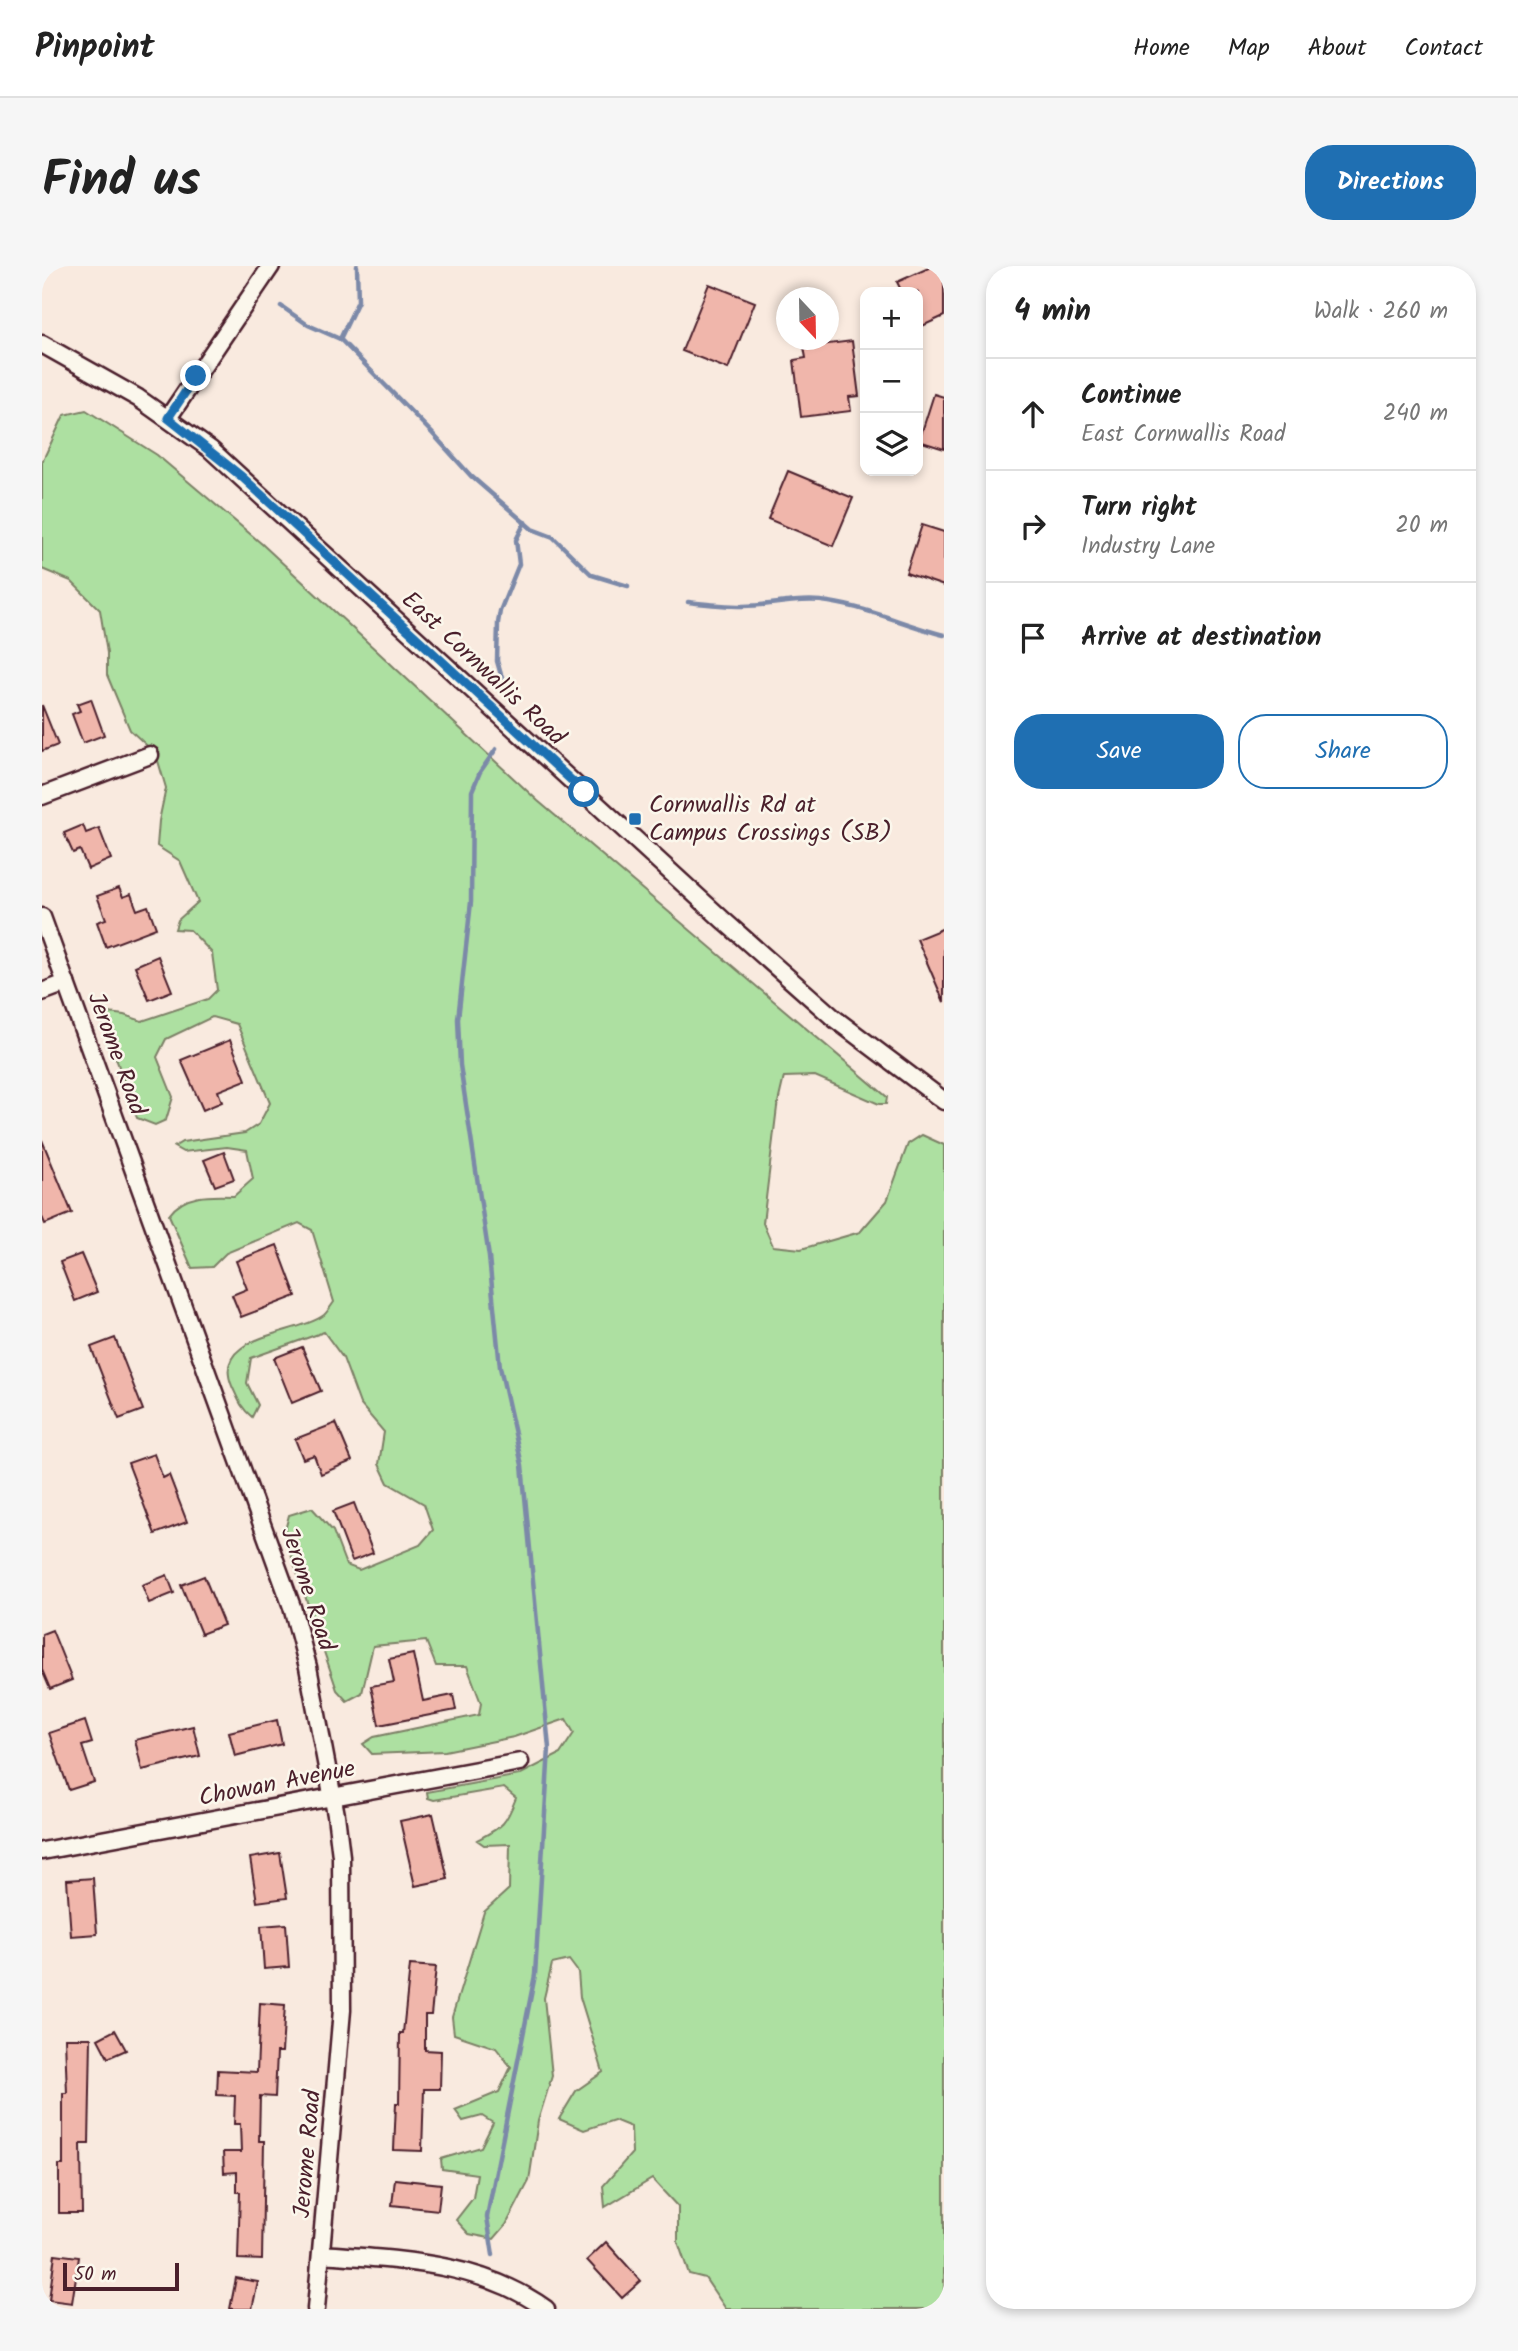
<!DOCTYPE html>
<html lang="en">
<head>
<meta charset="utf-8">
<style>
	body { margin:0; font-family:Kalam,sans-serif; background:#f6f6f6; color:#222 }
	.controls { position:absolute; right:21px; top:21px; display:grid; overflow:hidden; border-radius:14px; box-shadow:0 4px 10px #0003 }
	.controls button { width:63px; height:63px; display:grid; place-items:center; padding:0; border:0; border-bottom:2px solid #e0e0e0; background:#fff; color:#222; font:35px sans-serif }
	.compass { position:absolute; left:734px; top:21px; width:63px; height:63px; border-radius:50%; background:#fff; box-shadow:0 4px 10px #0003; rotate:158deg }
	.scale { position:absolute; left:21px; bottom:18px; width:116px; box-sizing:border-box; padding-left:7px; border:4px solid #4a1f2b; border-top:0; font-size:19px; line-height:24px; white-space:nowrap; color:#4a1f2b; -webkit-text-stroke:5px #fbf7ec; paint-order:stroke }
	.stop { position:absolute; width:21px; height:21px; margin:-16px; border:5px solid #1f6fb2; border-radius:50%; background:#fff }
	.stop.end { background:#1f6fb2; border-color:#fff; box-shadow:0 2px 7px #0008 }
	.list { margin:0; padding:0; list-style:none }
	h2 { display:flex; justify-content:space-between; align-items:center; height:91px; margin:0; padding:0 28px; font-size:30px }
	h2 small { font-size:23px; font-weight:400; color:#767676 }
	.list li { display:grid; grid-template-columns:46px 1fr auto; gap:21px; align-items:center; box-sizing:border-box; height:112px; padding:0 28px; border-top:2px solid #e0e0e0 }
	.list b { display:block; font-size:26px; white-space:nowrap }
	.list p { margin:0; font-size:23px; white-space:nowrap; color:#767676 }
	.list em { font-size:23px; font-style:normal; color:#767676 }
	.actions { display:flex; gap:14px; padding:21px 28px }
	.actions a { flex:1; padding:16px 0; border:2px solid #1f6fb2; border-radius:28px; text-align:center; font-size:24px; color:#1f6fb2 }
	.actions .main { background:#1f6fb2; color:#fff }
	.icon { flex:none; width:38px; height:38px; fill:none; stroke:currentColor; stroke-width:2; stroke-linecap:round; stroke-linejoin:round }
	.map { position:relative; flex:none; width:902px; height:2043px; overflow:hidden; border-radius:28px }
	header { display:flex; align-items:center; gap:42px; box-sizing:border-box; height:98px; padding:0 35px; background:#fff; border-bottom:2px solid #e0e0e0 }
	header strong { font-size:33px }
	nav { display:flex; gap:38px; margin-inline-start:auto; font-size:24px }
	.intro { display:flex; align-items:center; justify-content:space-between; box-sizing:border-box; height:168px; padding:0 42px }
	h1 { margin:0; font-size:49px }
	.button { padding:18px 32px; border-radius:28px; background:#1f6fb2; color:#fff; font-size:24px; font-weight:700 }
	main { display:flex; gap:42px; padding:0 42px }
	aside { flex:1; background:#fff; border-radius:28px; box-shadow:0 4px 10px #0003 }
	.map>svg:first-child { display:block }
</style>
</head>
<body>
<header>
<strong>Pinpoint</strong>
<nav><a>Home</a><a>Map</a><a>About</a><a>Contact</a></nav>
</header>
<div class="intro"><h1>Find us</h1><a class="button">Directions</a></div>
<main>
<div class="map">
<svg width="902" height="2043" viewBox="0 0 902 2043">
	<rect width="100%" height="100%" fill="#f9eadf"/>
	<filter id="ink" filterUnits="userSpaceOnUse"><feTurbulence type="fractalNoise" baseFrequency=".0143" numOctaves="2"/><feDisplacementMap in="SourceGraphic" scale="14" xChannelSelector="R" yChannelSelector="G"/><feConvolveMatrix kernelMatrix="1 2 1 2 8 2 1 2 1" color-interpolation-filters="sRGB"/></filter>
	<g filter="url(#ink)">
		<path fill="#ade0a1" stroke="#7c8066" stroke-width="2" d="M44 144 115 189 220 278 496 535 845 831 844 838H837L773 810 742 811 735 841 721 957 731 980 759 983 818 966 845 935 866 878 880 869 902 879V2043H684L663 2012 647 2008 636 1976V1941L610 1913 563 1941 561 1920 590 1887 589 1861 572 1854 542 1864 517 1853 534 1825 561 1806 538 1731 536 1706 527 1694 510 1698 502 1732 510 1810 496 1855 487 1915 464 1959 452 1973 427 1968 414 1954 431 1932 435 1908 400 1903 399 1893 439 1881 451 1857 440 1850 421 1855 413 1844 457 1826 469 1801 454 1782 412 1768 410 1751 442 1646 467 1623 468 1578 442 1579 435 1574C461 1560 463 1560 474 1532L462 1522 392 1534 386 1532 385 1526 477 1509 518 1488 532 1467 524 1453 472 1471 403 1485 330 1488 321 1478 332 1471 437 1449 439 1437 425 1400H394L384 1375 331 1380 320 1427 305 1435 295 1424 242 1268 247 1249 270 1242 291 1265 304 1299 317 1304 378 1279 391 1264 382 1238 346 1217 337 1198 342 1166 318 1138 301 1092 282 1066 209 1092 205 1117 216 1139 210 1151C199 1142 196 1133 190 1120 168 1068 256 1069 282 1049 286 1045 289 1040 292 1036L270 964 257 957 184 987 170 1001 150 1002 127 949C142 928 168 929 192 930L211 913 205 884 185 881 141 886 132 881 140 876 203 867 217 858 228 837 195 758 170 751 124 773 115 791 131 831 124 854 113 859 95 852 62 758 67 747 82 749 100 755 166 733 175 724 170 687 148 664 133 663 136 654 156 636 138 595 115 580 117 555 124 522 114 488 88 464 65 409V387L58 344 29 315 0 303V196L22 149Z"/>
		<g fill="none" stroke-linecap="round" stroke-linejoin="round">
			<g stroke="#7c89a8" stroke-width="4.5">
				<path d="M239 40 266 59 298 73 390 167 429 210 490 263 511 271 550 309 586 320"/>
				<path d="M298 73 316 35 315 0"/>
				<path d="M646 336C664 338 683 340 701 340 729 340 759 331 787 336 827 342 863 359 902 369"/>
				<path d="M464 426 455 395 456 357 458 345 477 298 474 274 483 256"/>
				<path d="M451 1989 445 1951 493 1709 507 1482 480 1199 458 1101 447 991 418 799 416 753 429 636 430 525 438 506 454 483"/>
			</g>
		</g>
		<g fill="#f0b6ab" stroke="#4a1f2b" stroke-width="2">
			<path d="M891 0H902V50L876 62V26H860L855 16Z"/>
			<path d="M667 18 713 36 686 103 640 85Z"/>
			<path d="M810 75 817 130 807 131 809 145 759 151 752 94 764 92 762 81Z"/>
			<path d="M892 128 902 131V183L877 175Z"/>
			<path d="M746 205 811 232 791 280 726 253Z"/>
			<path d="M880 259 902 266V320L864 307Z"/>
			<path d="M49 433 62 469 41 477 30 448 38 445 35 438Z"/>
			<path d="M0 439 16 479 0 485Z"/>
			<path d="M41 559 44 567 57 562 69 593 46 603 38 584 31 587 22 567Z"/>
			<path d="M77 622 81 631 89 628 95 644 106 640 114 662 64 681 55 656 64 653 55 630Z"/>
			<path d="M902 662V736L875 673Z"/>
			<path d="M116 690 130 725 107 734 93 700Z"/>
			<path d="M188 774 204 814 176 825 180 836 161 844 139 794Z"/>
			<path d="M0 874 30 947 3 958 0 951Z"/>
			<path d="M182 886 192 913 173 920 162 894Z"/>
			<path d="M235 979 254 1030 199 1051 190 1029 205 1023 194 995Z"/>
			<path d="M39 988 55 1026 33 1035 18 996Z"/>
			<path d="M73 1072 101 1144 77 1153 49 1081Z"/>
			<path d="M260 1081 279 1125 250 1137 232 1092Z"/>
			<path d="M294 1157 310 1195 279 1208 272 1189 261 1193 253 1173Z"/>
			<path d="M112 1188 121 1212 127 1209 145 1256 113 1268 86 1197Z"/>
			<path d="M312 1237 331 1287 310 1295 291 1245Z"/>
			<path d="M125 1309 132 1327 107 1337 100 1319Z"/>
			<path d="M162 1310 182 1359 159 1368 139 1319Z"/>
			<path d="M10 1364 30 1414 8 1423 0 1404V1368Z"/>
			<path d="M371 1388 381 1435 411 1429 414 1444 337 1459 329 1420 352 1416 347 1393Z"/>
			<path d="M235 1454 240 1478 193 1490 187 1466Z"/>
			<path d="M43 1455 50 1477 40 1480 52 1516 27 1524 7 1467Z"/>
			<path d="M151 1460 158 1490 100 1504 93 1474Z"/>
			<path d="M391 1548 406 1613 373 1620 358 1555Z"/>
			<path d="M238 1587 245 1632 215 1636 208 1592Z"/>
			<path d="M51 1612 55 1668 29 1670 25 1614Z"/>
			<path d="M244 1658 247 1701 222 1703 219 1660Z"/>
			<path d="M368 1699 394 1701 389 1749H383V1784L399 1785 398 1823H382L380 1885 352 1884 354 1837H357L358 1767H361Z"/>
			<path d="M218 1737 243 1739 240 1786H235L233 1831 218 1830 217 1875H222L220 1994 196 1993 198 1926H195V1906L182 1907 181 1886H199L198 1858H192L193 1830 175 1829 176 1804 215 1806Z"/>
			<path d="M73 1764 84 1784 66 1792 56 1773Z"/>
			<path d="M23 1772H49L47 1878H39L40 1947H17V1899H21V1827H25Z"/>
			<path d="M353 1913 399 1918 396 1944 350 1939Z"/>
			<path d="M564 1976 599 2015 580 2032 545 1994Z"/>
			<path d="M13 1988 37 1991 30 2037 7 2034Z"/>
			<path d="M194 2012 216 2016 210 2043H188Z"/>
		</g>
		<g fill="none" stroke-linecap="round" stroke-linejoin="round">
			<defs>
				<g id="minor">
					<path d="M0 78 96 132 168 183 681 654 793 753 902 835"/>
					<path d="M126 152 229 0"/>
					<path d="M0 530 108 489"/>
					<path d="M0 651 250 1341 266 1401 294 1549 299 1590 300 1744 274 2043"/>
					<path d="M0 726 24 717"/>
					<path d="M0 1585 478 1496"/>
					<path d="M280 1988C357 1994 439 1996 504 2043"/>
				</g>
			</defs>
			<use href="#minor" stroke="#4a1f2b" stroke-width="21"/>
			<use href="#minor" stroke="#fbf7ec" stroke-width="16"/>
		</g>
	</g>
	<g fill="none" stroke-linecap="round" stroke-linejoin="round" filter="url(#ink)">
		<path stroke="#1f6fb2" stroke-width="9" d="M154 110 126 152 199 210 542 526"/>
	</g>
	<rect fill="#1f6fb2" stroke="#fbf7ec" stroke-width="2.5" x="586" y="546" width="14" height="14" rx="3.5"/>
	<g text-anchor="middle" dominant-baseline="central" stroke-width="5" stroke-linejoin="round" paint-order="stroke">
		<g font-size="24" fill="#4a1f2b" stroke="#fbf7ec">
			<text transform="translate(441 403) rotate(43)">East Cornwallis Road</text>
			<text transform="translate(74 788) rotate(70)">Jerome Road</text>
			<text transform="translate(265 1323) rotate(72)">Jerome Road</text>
			<text transform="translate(235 1518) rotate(-11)">Chowan Avenue</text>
			<text transform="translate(266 1888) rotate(-85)">Jerome Road</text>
		</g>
		<g font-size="24" fill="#4a1f2b" stroke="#fbf7ec" text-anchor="start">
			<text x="607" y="539">Cornwallis Rd at<tspan x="607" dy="28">Campus Crossings (SB)</tspan></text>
		</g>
	</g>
</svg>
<div class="controls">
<button>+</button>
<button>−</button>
<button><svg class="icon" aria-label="layers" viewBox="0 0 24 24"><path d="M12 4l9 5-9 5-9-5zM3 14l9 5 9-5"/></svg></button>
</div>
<svg class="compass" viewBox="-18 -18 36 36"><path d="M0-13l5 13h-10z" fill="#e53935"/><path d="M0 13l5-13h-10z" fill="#767676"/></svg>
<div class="scale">50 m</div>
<div class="stop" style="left:542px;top:526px"></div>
<div class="stop end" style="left:154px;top:110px"></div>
</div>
<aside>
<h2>4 min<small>Walk · 260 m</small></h2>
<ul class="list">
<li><svg class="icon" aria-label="ahead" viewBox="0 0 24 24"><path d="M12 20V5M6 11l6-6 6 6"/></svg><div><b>Continue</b><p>East Cornwallis Road</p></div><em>240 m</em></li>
<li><svg class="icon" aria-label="right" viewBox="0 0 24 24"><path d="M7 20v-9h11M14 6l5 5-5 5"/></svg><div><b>Turn right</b><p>Industry Lane</p></div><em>20 m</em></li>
<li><svg class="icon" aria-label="arrive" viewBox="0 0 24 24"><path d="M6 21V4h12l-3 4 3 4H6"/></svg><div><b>Arrive at destination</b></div></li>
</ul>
<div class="actions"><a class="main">Save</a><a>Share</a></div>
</aside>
</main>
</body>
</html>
